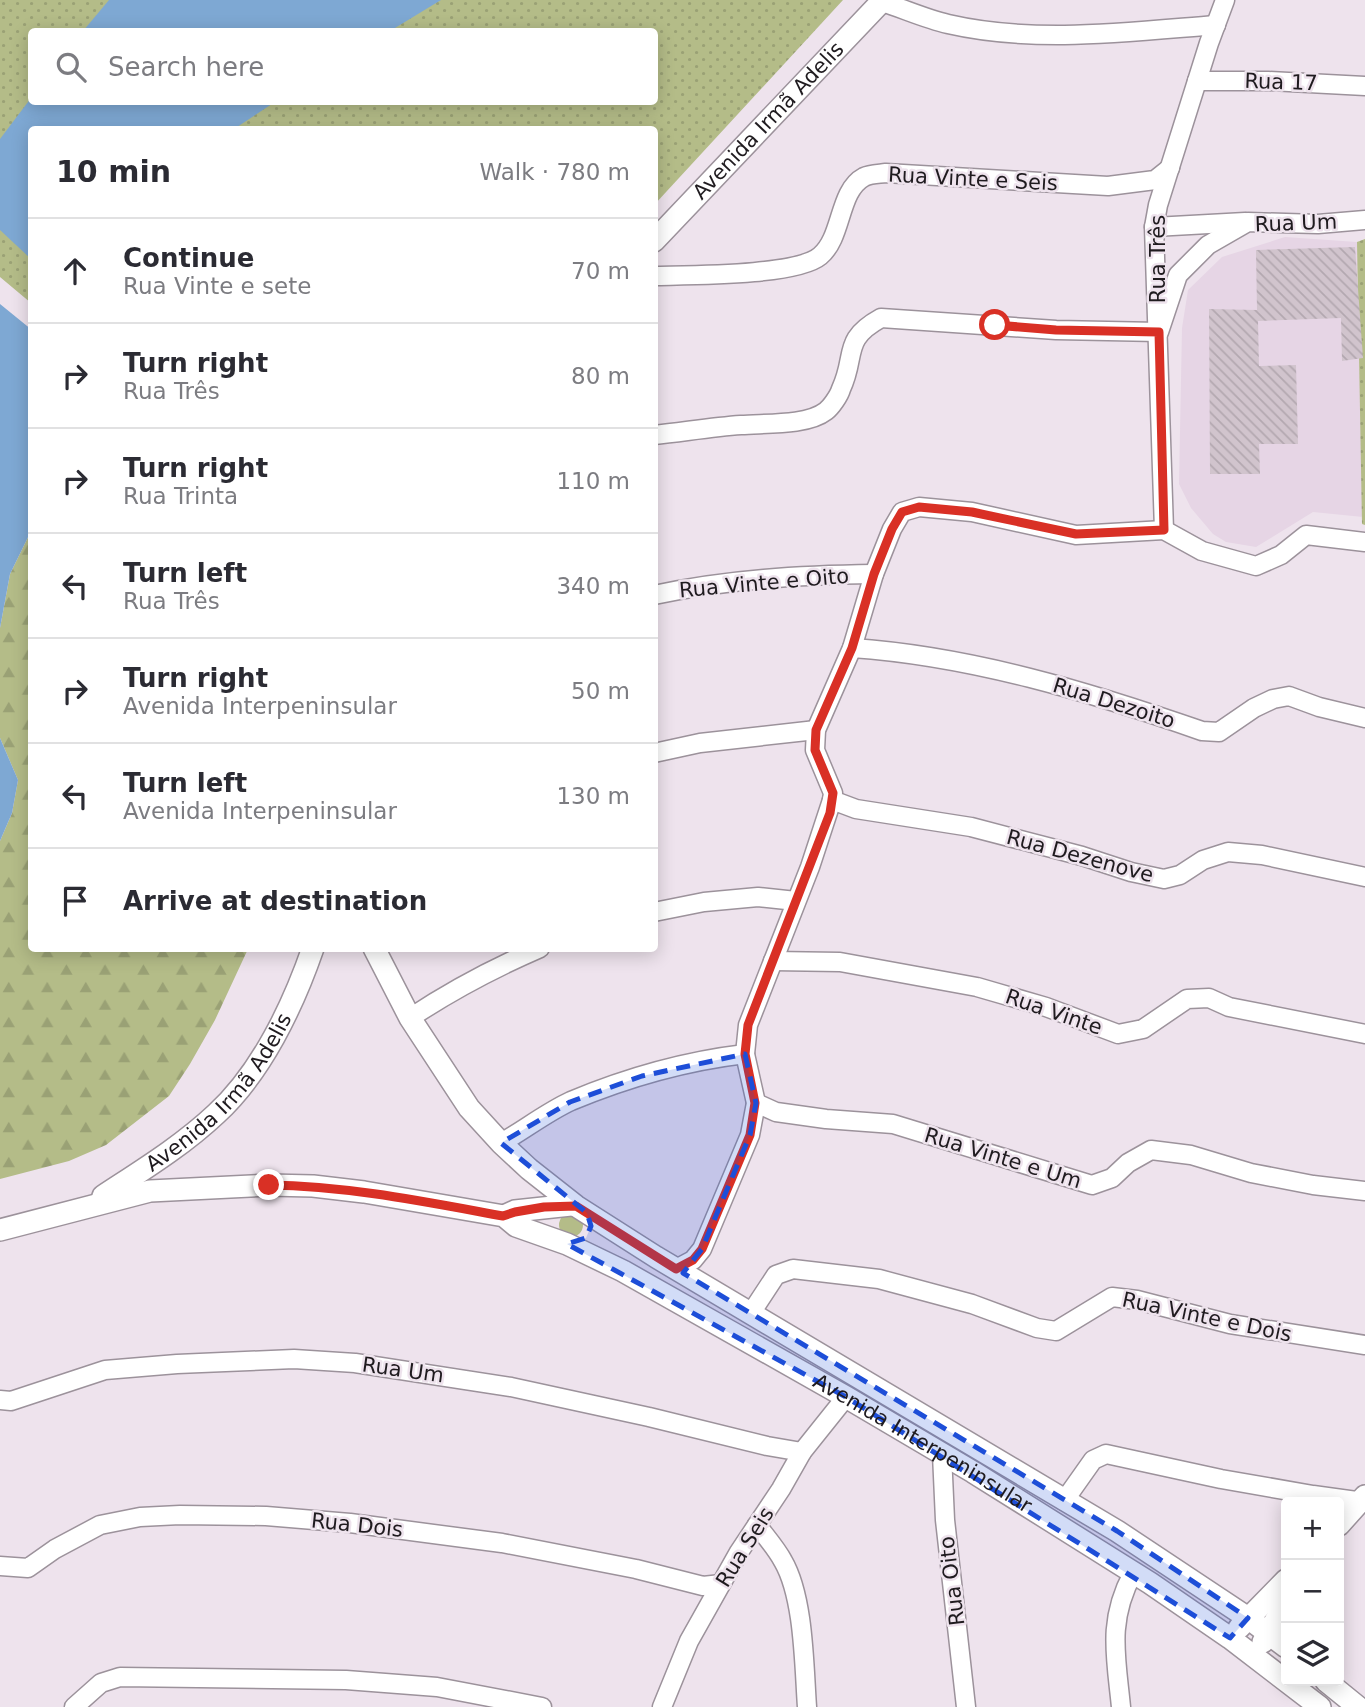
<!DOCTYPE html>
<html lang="en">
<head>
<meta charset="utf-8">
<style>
	body { margin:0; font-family:"DejaVu Sans",sans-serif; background:#f2f2f3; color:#2b2b33 }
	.controls { position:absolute; right:21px; bottom:21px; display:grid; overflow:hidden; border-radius:7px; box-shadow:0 4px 18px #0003 }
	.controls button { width:63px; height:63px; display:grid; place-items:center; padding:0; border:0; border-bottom:2px solid #e1e1e2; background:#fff; color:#2b2b33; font:35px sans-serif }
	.stop { position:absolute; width:21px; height:21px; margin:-16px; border:5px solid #d93025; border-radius:50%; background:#fff }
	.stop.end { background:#d93025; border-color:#fff; box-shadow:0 2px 7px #0008 }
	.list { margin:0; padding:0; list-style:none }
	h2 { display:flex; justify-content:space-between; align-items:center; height:91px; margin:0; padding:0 28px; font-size:30px }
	h2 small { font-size:23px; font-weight:400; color:#7c7c81 }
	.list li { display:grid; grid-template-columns:46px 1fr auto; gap:21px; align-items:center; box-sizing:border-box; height:105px; padding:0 28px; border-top:2px solid #e1e1e2 }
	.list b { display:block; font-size:26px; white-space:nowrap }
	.list p { margin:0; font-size:23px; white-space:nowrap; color:#7c7c81 }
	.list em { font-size:23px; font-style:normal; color:#7c7c81 }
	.icon { flex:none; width:38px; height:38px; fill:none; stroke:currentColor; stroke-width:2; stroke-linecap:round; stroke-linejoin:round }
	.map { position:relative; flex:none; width:1365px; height:1707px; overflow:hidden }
	.search { position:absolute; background:#fff; box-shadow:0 4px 18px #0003; left:28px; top:28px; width:630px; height:77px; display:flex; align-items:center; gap:18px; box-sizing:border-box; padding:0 24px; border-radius:7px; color:#7c7c81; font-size:26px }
	.panel { position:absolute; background:#fff; box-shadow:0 4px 18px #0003; left:28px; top:126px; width:630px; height:826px; border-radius:7px }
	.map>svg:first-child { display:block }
</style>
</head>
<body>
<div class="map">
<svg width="1365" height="1707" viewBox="0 0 1365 1707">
	<defs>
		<pattern id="forest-firs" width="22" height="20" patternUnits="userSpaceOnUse" patternTransform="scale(1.75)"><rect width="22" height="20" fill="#b4bc88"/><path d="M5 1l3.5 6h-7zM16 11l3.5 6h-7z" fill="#9aa175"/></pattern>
		<pattern id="park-dots" width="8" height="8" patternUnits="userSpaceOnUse" patternTransform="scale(1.75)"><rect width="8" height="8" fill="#b4bc88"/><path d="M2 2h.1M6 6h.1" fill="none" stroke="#9aa175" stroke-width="1.8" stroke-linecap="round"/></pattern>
		<pattern id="building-back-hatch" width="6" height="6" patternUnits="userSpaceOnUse" patternTransform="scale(1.75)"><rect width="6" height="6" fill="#d1c4cd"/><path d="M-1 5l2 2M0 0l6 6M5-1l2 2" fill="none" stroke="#b3a8b0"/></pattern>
	</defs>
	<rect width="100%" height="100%" fill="#eee3ed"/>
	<path fill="#e6d5e5" d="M1285 237 1357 242 1363 358V517L1313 512 1256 547 1226 542 1213 534 1191 508 1179 484 1182 328 1188 290 1222 257Z"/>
	<circle fill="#b4bc88" cx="571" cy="1225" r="12"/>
	<path fill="url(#forest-firs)" d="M31 531 32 948 248 949 215 1020 190 1064 169 1096 106 1145 69 1161 0 1179V841L12 813 18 780 0 738V628L10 574Z"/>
	<g fill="url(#park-dots)" fill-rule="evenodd">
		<path d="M0 0H843L655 204 654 130H32L31 303 0 277ZM32 32H654V102H32Z"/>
		<path d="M1365 239V525L1362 524 1357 242Z"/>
	</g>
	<g fill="#7ea8d3">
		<path d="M109 0H441L390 31H83Z"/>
		<path d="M31 98 32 102H275L234 129 32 130 31 259 0 230V139Z"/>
		<path d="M0 304 32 330 31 531 10 574 0 628Z"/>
		<path d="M0 738 18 780 12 813 0 841Z"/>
	</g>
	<path fill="url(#building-back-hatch)" d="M1355 247 1363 358 1342 361 1341 318 1258 321 1259 366 1296 365 1298 444H1259L1260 474H1210L1209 309 1257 310 1256 250Z"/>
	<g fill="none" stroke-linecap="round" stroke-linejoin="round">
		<defs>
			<g id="minor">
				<path d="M882 2C904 9 926 19 948 24 1035 44 1128 32 1216 25"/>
				<path d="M1197 81H1268L1365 86"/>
				<path d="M1154 227 1245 222"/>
				<path d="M654 276C689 275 796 276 820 256 843 237 838 191 864 177 870 174 879 174 886 173L1108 186 1155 180 1170 168"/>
				<path d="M654 435C683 432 712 427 741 425 764 423 807 426 826 411 831 407 839 396 841 389 857 355 841 340 881 318L1056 330 1159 332 1178 275 1208 245 1248 222 1318 224 1365 220"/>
				<path d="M1164 530 1154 227 1158 205 1209 43 1225 0"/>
				<path d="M654 595C727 579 801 575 874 574"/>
				<path d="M852 648C971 656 1090 692 1202 731L1219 732 1254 708 1273 699 1289 696 1319 707 1365 718"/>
				<path d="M654 753 700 743 816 730"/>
				<path d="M832 800 856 809 971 827 1082 856 1131 872 1164 879 1180 875 1203 860 1228 852 1262 855 1365 877"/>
				<path d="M654 912 704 902 758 897 796 901"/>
				<path d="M773 961 840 962 977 987 1046 1007 1118 1034 1143 1029 1187 999 1209 998 1229 1007 1365 1034"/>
				<path d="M410 1018C452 990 494 968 540 948"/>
				<path d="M756 1103 776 1112 826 1119 893 1124 1092 1185 1112 1178 1128 1163 1151 1150 1191 1155 1251 1173 1313 1185 1365 1191"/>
				<path d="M501 1143C524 1130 547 1112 571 1101 626 1078 686 1061 745 1054"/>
				<path d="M676 1269 693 1260 702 1249 750 1135 756 1103 745 1054 748 1025 810 867 832 800 833 793 815 750 816 730 852 648 874 574 892 529 902 512 919 507 972 512 1076 535 1164 530 1202 551 1256 566 1281 555 1306 535 1365 542"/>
				<path d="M751 1313 776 1275 793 1269 879 1279 972 1304 1037 1328 1056 1331 1112 1297 1137 1300 1230 1324 1365 1345"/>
				<path d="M0 1400 11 1401 105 1370 177 1364 294 1359 355 1363 511 1387 649 1417 767 1446 802 1452"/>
				<path d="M942 1454 945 1520 966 1707"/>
				<path d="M1064 1501 1093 1460 1106 1454 1221 1479 1313 1495 1365 1502"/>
				<path d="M757 1525C766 1537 776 1548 783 1561 804 1597 804 1665 807 1707"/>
				<path d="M0 1566 28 1568 55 1549 100 1525 140 1517 180 1515 266 1516 350 1523 502 1543 636 1569 703 1586 721 1584"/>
				<path d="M74 1707 101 1683 120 1677 346 1680 437 1687 542 1707"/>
				<path d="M662 1707 689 1641 739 1552 781 1489 802 1452 846 1397"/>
				<path d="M1121 1707C1116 1656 1107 1621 1133 1573"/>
			</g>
			<g id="tertiary">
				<path id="s1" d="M654 241 883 0"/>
				<path d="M374 948 410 1018 469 1108 501 1143 529 1169 576 1206 656 1257 1117 1531 1248 1618 1286 1647"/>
				<path id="s2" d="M103 1196C141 1171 182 1146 216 1114 261 1073 293 1006 313 948"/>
				<path d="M504 1216 515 1211 571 1205"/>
				<path id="s3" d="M0 1230 150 1191 269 1185 313 1186 364 1192 504 1216 516 1226 567 1244 623 1271 846 1397 973 1472 1150 1583 1230 1638 1320 1707"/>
				<path d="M1339 1525 1365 1496"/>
				<path d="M1239 1628 1286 1580"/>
				<path d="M1263 1642 1286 1602"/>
				<path d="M1326 1681 1358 1707"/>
			</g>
		</defs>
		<use href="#minor" stroke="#9c929b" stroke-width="21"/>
		<use href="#tertiary" stroke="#9c929b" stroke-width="24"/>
		<use href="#minor" stroke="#fff" stroke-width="18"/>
		<use href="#tertiary" stroke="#fff" stroke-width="21"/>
	</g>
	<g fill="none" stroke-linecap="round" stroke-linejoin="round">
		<path stroke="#d93025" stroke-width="9" d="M269 1185C348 1186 426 1202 503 1216L515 1212 544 1207 576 1206 676 1269 693 1260 702 1249 750 1135 755 1103 745 1054 748 1025 830 813 833 793 815 750 816 730 852 648 874 574 892 529 902 512 919 507 972 512 1076 534 1164 530 1159 332 1056 330 995 325"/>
	</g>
	<path fill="#1d4ed8" fill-opacity="0.2" stroke="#1d4ed8" stroke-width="5" stroke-dasharray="14 9" stroke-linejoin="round" d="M745 1054 756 1103 750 1135 702 1249 683 1273 1117 1531 1248 1618 1230 1638 846 1397 567 1244 586 1238 591 1226 587 1213 501 1143 570 1102 642 1076Z"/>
	<g text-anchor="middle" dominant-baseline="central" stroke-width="5" stroke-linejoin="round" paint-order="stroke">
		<g font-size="21" fill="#1f1b1f" stroke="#eee3ed">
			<text transform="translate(1281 82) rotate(2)">Rua 17</text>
			<text stroke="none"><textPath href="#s1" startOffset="166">Avenida Irmã Adelis</textPath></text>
			<text transform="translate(973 179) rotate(3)">Rua Vinte e Seis</text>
			<text transform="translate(1296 223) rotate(-2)">Rua Um</text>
			<text transform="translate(1158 259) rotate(-90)">Rua Três</text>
			<text transform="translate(764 583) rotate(-5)">Rua Vinte e Oito</text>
			<text transform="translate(1114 703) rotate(17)">Rua Dezoito</text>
			<text transform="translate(1080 856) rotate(15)">Rua Dezenove</text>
			<text transform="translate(1054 1012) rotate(19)">Rua Vinte</text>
			<text stroke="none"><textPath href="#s2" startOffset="158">Avenida Irmã Adelis</textPath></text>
			<text transform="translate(1003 1158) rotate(17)">Rua Vinte e Um</text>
			<text transform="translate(1207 1317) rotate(12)">Rua Vinte e Dois</text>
			<text transform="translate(403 1370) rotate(8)">Rua Um</text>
			<text stroke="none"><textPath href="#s3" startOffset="989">Avenida Interpeninsular</textPath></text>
			<text transform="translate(357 1525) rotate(6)">Rua Dois</text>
			<text transform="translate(745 1547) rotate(-58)">Rua Seis</text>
			<text transform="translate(952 1581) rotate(-97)">Rua Oito</text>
		</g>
	</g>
</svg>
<div class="controls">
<button>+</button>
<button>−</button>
<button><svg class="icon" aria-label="layers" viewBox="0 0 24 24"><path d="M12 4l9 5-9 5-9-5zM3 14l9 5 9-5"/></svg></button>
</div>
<div class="stop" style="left:995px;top:325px"></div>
<div class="stop end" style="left:269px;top:1185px"></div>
<div class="search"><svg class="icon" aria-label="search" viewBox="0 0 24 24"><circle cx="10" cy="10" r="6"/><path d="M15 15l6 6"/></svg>Search here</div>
<section class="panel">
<h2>10 min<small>Walk · 780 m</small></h2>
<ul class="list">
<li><svg class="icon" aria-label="ahead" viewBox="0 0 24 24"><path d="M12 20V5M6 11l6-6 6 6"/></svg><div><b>Continue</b><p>Rua Vinte e sete</p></div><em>70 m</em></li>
<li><svg class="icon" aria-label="right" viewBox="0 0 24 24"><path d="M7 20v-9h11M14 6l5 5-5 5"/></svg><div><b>Turn right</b><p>Rua Três</p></div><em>80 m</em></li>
<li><svg class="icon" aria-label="right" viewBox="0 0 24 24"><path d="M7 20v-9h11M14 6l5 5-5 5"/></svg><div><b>Turn right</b><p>Rua Trinta</p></div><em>110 m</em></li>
<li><svg class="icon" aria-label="left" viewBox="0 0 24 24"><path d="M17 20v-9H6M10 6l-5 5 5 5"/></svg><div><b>Turn left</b><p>Rua Três</p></div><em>340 m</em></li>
<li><svg class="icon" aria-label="right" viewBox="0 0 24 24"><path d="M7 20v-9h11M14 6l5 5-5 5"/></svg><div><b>Turn right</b><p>Avenida Interpeninsular</p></div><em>50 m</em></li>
<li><svg class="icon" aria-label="left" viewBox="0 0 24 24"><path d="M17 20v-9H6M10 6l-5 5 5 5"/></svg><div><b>Turn left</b><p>Avenida Interpeninsular</p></div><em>130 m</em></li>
<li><svg class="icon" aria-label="arrive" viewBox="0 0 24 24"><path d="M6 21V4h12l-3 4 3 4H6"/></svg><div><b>Arrive at destination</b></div></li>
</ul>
</section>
</div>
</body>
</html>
